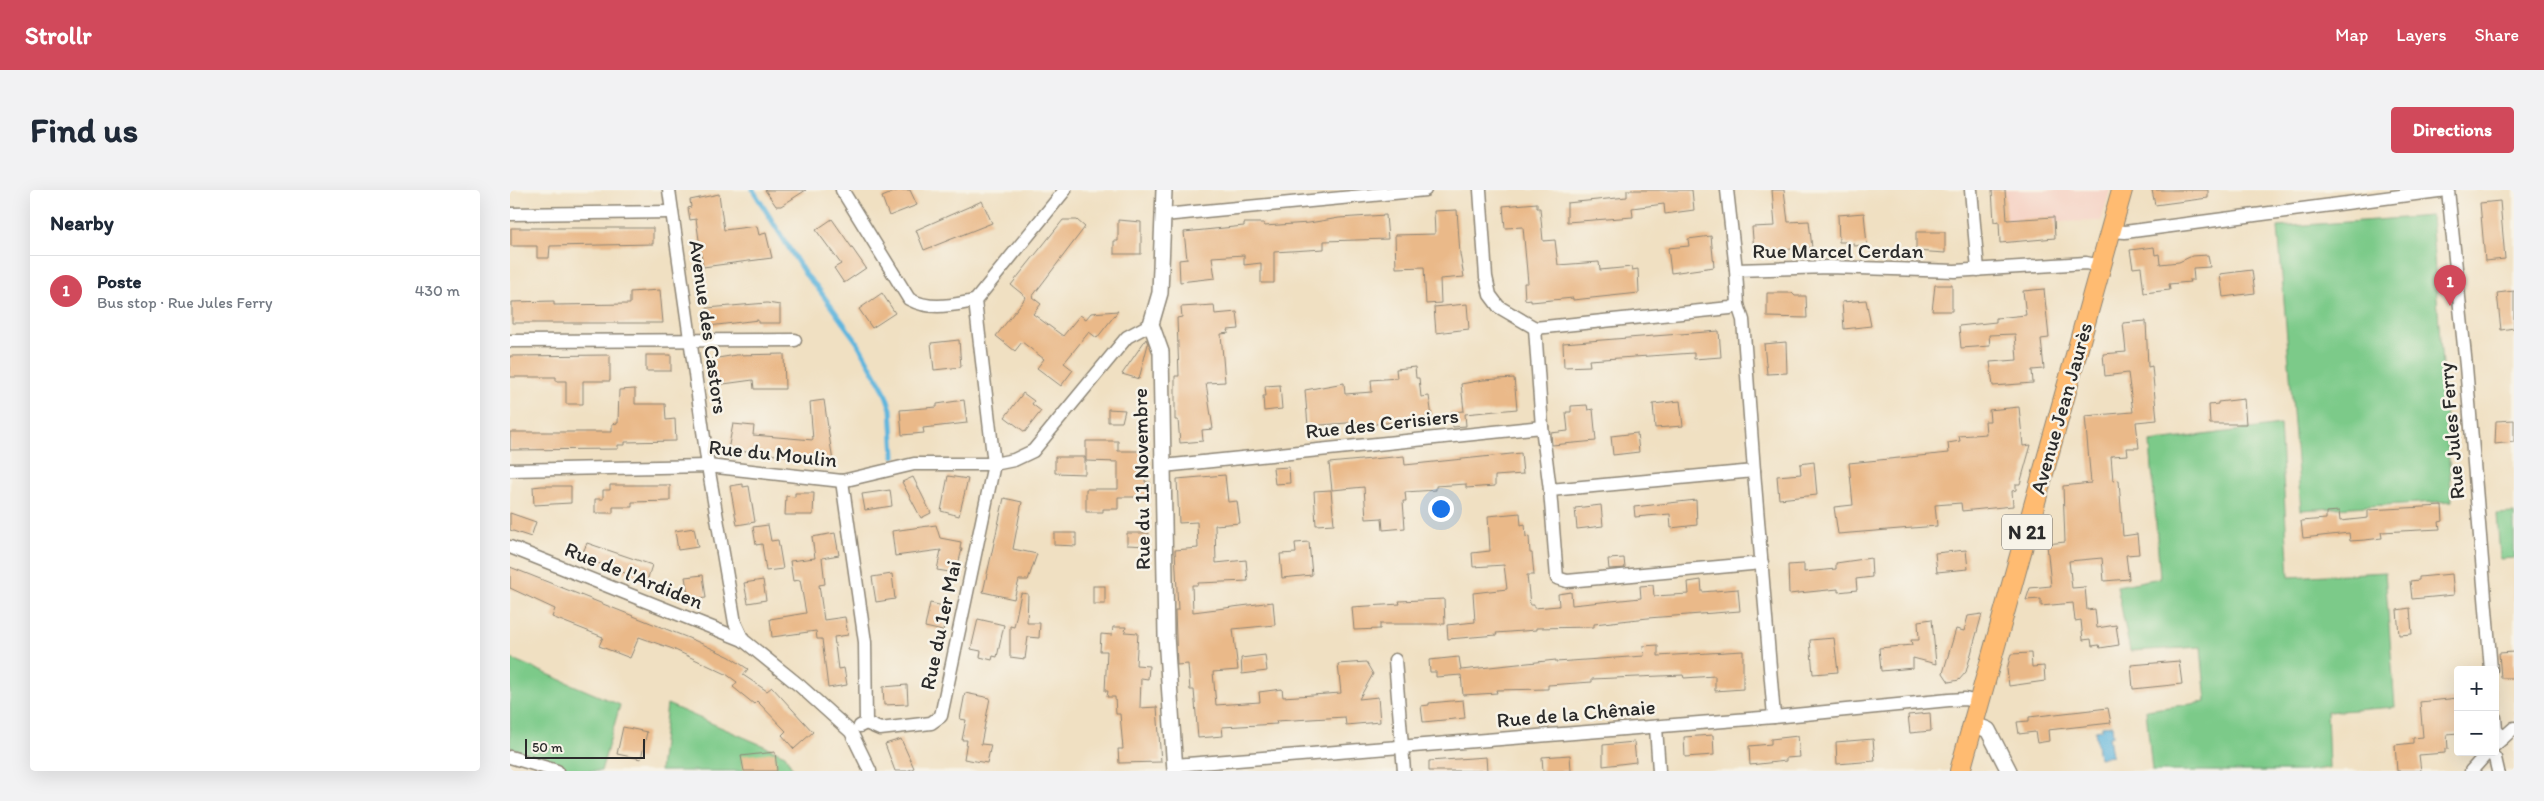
<!DOCTYPE html>
<html lang="en">
<head>
<meta charset="utf-8">
<style>
	body { margin:0; font-family:Itim,sans-serif; background:#f2f2f3; color:#1f2937 }
	.controls { position:absolute; right:15px; bottom:15px; display:grid; overflow:hidden; border-radius:5px; box-shadow:0 5px 20px #0002 }
	.controls button { width:45px; height:45px; display:grid; place-items:center; padding:0; border:0; border-bottom:1px solid #e0e1e3; background:#fff; color:#1f2937; font:25px sans-serif }
	.scale { position:absolute; left:15px; bottom:12px; width:120px; box-sizing:border-box; padding-left:5px; border:2px solid #2b2b2b; border-top:0; font-size:14px; line-height:18px; white-space:nowrap; color:#2b2b2b; -webkit-text-stroke:4px #f7f3e8; paint-order:stroke }
	.you { position:absolute; left:930px; top:318px; width:18px; height:18px; margin:-12px; border:4px solid #fff; border-radius:50%; background:#1a73e8; box-shadow:0 0 0 8px #1a73e833 }
	.badge { display:grid; place-items:center; width:32px; height:32px; border-radius:50%; background:#d1495b; color:#fff; font-size:16px; font-weight:700 }
	.pin { position:absolute; translate:-50% -41px; filter:drop-shadow(0 1px 2px #0008) }
	.pin::after { content:''; position:absolute; top:26px; width:18px; height:15px; background:inherit; clip-path:polygon(0 0,100% 0,50% 100%) }
	.list { margin:0; padding:0; list-style:none }
	h2 { display:flex; justify-content:space-between; align-items:center; height:65px; margin:0; padding:0 20px; font-size:21px }
	h2 small { font-size:16px; font-weight:400; color:#747a83 }
	.list li { display:grid; grid-template-columns:32px 1fr auto; gap:15px; align-items:center; box-sizing:border-box; height:70px; padding:0 20px; border-top:1px solid #e0e1e3 }
	.list b { display:block; font-size:19px; white-space:nowrap }
	.list p { margin:0; font-size:16px; white-space:nowrap; color:#747a83 }
	.list em { font-size:16px; font-style:normal; color:#747a83 }
	.map { position:relative; flex:none; width:2004px; height:581px; overflow:hidden; border-radius:5px }
	header { display:flex; align-items:center; gap:30px; box-sizing:border-box; height:70px; padding:0 25px; background:#d1495b; color:#fff }
	header strong { font-size:24px }
	nav { display:flex; gap:28px; margin-inline-start:auto; font-size:18px }
	.intro { display:flex; align-items:center; justify-content:space-between; box-sizing:border-box; height:120px; padding:0 30px }
	h1 { margin:0; font-size:35px }
	.button { padding:12px 22px; border-radius:5px; background:#d1495b; color:#fff; font-size:18px; font-weight:700 }
	main { display:flex; gap:30px; padding:0 30px }
	aside { flex:1; background:#fff; border-radius:5px; box-shadow:0 5px 20px #0002 }
	.map>svg:first-child { display:block }
</style>
</head>
<body>
<header>
<strong>Strollr</strong>
<nav><a>Map</a><a>Layers</a><a>Share</a></nav>
</header>
<div class="intro"><h1>Find us</h1><a class="button">Directions</a></div>
<main>
<aside>
<h2>Nearby<small></small></h2>
<ul class="list">
<li><span class="badge">1</span><div><b>Poste</b><p>Bus stop · Rue Jules Ferry</p></div><em>430 m</em></li>
</ul>
</aside>
<div class="map">
<svg width="2004" height="581" viewBox="0 0 2004 581">
	<rect width="100%" height="100%" fill="#f7f3e8"/>
	<filter id="ink" filterUnits="userSpaceOnUse"><feTurbulence type="fractalNoise" baseFrequency=".02" numOctaves="2"/><feDisplacementMap in="SourceGraphic" scale="10" xChannelSelector="R" yChannelSelector="G"/><feConvolveMatrix kernelMatrix="1 2 1 2 8 2 1 2 1" color-interpolation-filters="sRGB"/></filter>
	<filter id="wash" filterUnits="userSpaceOnUse"><feTurbulence type="fractalNoise" baseFrequency=".0096" numOctaves="4" result="noise"/><feDisplacementMap in="SourceGraphic" scale="20" xChannelSelector="R" yChannelSelector="G"/><feGaussianBlur stdDeviation="1.12" result="paint"/><feColorMatrix in="noise" values="0 0 0 0 0 0 0 0 0 0 0 0 0 0 0 0 0 1.4 0 .05"/><feComposite in="paint" operator="in"/></filter>
	<g filter="url(#wash)">
		<rect width="100%" height="100%" fill="#f0e0c2"/>
		<path fill="#f6d2c4" d="M1477 0H1600L1591 31 1545 32V48L1490 53 1489 32H1484L1482 2Z"/>
		<g fill="#7cca89" stroke="#547a5a">
			<path d="M1921 26 1942 311 1791 320 1768 37Z"/>
			<path d="M1770 235 1779 387 1875 382 1885 517 1817 522 1819 578 1793 581H1642L1636 520 1696 512 1691 457 1620 461 1607 396 1650 388 1640 252Z"/>
			<path d="M2004 323V368L1990 369 1987 324Z"/>
			<path d="M0 468 110 515 91 581H62L0 557Z"/>
			<path d="M157 514 275 565 284 581H150Z"/>
		</g>
		<path fill="#60b6dd" stroke="#467084" d="M1602 535 1603 546 1599 547 1602 566 1589 568 1585 541 1592 540V536Z"/>
		<g fill="none" stroke-linecap="round" stroke-linejoin="round">
			<path stroke="#60b6dd" stroke-width="5" d="M243 0 295 84 307 97 347 152 374 200 381 219 384 266"/>
		</g>
		<g id="blocks">
			<g fill="#eab989">
				<path d="M255 0H296L271 16H266Z"/>
				<path d="M389 0H400L407 15 379 26 372 7Z"/>
				<path d="M1117 0H1182L1184 20 1155 24 1154 14 1122 18 1123 27 1057 32V13L1117 7Z"/>
				<path d="M1262 0H1274L1278 32 1299 31 1302 58 1244 61 1242 37 1265 36Z"/>
				<path d="M1482 0H1495L1497 30 1544 27 1545 48 1490 53 1489 31 1484 32Z"/>
				<path d="M1642 0H1698V8L1645 15Z"/>
				<path d="M209 4 214 40 247 36 249 45 256 43 262 68 193 77 186 29 180 30 178 18 181 17 180 10Z"/>
				<path d="M472 11 482 33 414 60 406 40Z"/>
				<path d="M1990 11 1995 69 1975 71 1970 13Z"/>
				<path d="M1027 13V18H1030L1033 51 1045 50 1048 75 1089 72 1090 80 1122 77V80L1128 79 1129 103 1063 110V108L1021 112V109L1015 110 1014 93H1018L1013 37 995 38 993 16Z"/>
				<path d="M947 20 950 64 954 87 930 89 931 113 916 114 914 77 886 78 885 45 925 44 924 21Z"/>
				<path d="M1354 23 1357 55 1344 56V54H1337V52H1329L1328 25Z"/>
				<path d="M876 25 878 49 814 51V59L764 62V93H751V73L734 75V65L702 67 705 88 670 92 669 70 677 69 674 42 734 36V33H754V36L799 33 829 28Z"/>
				<path d="M322 29 356 78 334 93 324 78 331 74 306 40Z"/>
				<path d="M553 30H567L575 37 522 107 531 114 523 124 553 146 570 125 576 129 581 123 608 121 587 148 579 142 554 173 563 180 551 196 527 178 534 169 512 152 505 161 486 146 516 107 501 95Z"/>
				<path d="M608 30 631 32V64H604V51H608Z"/>
				<path d="M1 38H143V54L40 56 39 68H27V56H1Z"/>
				<path d="M1406 42H1435V63L1406 61Z"/>
				<path d="M1201 46 1204 77 1161 83 1158 58 1179 56 1178 49Z"/>
				<path d="M1644 57 1645 65 1649 64 1650 74 1669 72 1682 66 1698 65 1700 77 1683 78 1684 90H1679L1680 92 1659 94 1660 100 1634 103 1631 77 1623 78 1620 60Z"/>
				<path d="M1742 80 1745 103 1713 107 1710 84Z"/>
				<path d="M1425 95H1442V121H1422Z"/>
				<path d="M1534 99 1539 148 1531 149 1534 179 1522 180 1523 193 1483 196 1480 172 1507 170 1505 144 1479 145 1480 156 1451 158 1449 136 1486 132V128L1516 125 1513 101Z"/>
				<path d="M150 100 153 133H2V112L44 111V115L120 114V102Z"/>
				<path d="M2004 101V138L1991 140 1987 103Z"/>
				<path d="M372 103 385 123 362 138 349 119Z"/>
				<path d="M1257 103H1282L1285 106H1296L1297 128 1257 127Z"/>
				<path d="M1356 110 1361 136 1334 139 1332 112Z"/>
				<path d="M257 113 270 115V133H248V130L199 136 197 118Z"/>
				<path d="M957 114 959 139 926 143 924 117Z"/>
				<path d="M704 115 705 124 727 122 729 139 718 140 719 143 711 144 715 192 696 193 703 239 692 240 693 251 670 253 668 230H665V186H669L667 128 672 127 671 117Z"/>
				<path d="M1636 131 1638 177 1642 176 1647 230 1626 232 1629 258H1617L1618 265 1601 266 1603 291 1609 290 1613 346 1627 344 1629 364 1616 365 1619 389 1594 391 1592 368 1559 371 1562 398 1575 397 1577 420 1585 419 1587 438 1606 435 1609 455 1590 458 1589 455 1582 456 1581 449 1573 450 1571 430 1565 431 1563 413 1531 416V409L1516 410 1520 398 1541 396 1537 354 1555 352 1553 296 1581 293 1575 226 1623 222 1618 183 1595 186 1593 164 1616 162 1613 133Z"/>
				<path d="M1209 141 1211 167 1184 169V163L1079 170 1080 176 1054 177 1053 153Z"/>
				<path d="M636 149 638 154 629 189 612 184Z"/>
				<path d="M449 150 451 177 424 180 421 153Z"/>
				<path d="M1276 152 1277 183 1257 184 1254 154Z"/>
				<path d="M274 164 275 199H244L243 190 206 195 202 169 226 165Z"/>
				<path d="M100 165V191H73V214H56V191H46V187H0V166Z"/>
				<rect x="136" y="165" width="25" height="16"/>
				<path d="M905 177 906 188H909L911 207 919 206 922 227 850 236V232L798 236 795 200 834 193 835 204 862 202 861 190 887 188 886 179Z"/>
				<path d="M1004 188 1007 219 955 224 956 236 943 237 941 222 954 221 951 194 973 190Z"/>
				<path d="M770 195 772 219 754 221 753 206H756L755 196Z"/>
				<path d="M125 199V214H155L156 230 165 229 166 251 115 252V255H108V259L0 260V242H102V234L108 233 109 200Z"/>
				<path d="M513 203 524 211 522 214 531 221 515 242 495 227Z"/>
				<path d="M1734 209 1736 234H1700L1699 215 1708 214V212Z"/>
				<path d="M314 210 323 272 306 274 305 269 218 260 223 234 244 236 243 245 303 250 300 212Z"/>
				<path d="M454 210 457 233 413 238 414 243 392 245 390 220 427 217V214Z"/>
				<path d="M1170 211 1173 236 1145 238 1143 214Z"/>
				<path d="M1077 215 1078 220 1083 219 1086 251 1042 255 1041 243 1058 241 1056 222H1061V216Z"/>
				<path d="M1509 217 1513 256 1521 255 1510 294H1506V300L1502 301 1503 316 1452 321 1451 313 1425 315 1427 336 1328 344 1324 317 1343 315 1339 273 1439 263 1438 253 1450 251 1449 246 1476 244 1475 231H1480L1479 220Z"/>
				<path d="M598 219 615 220 612 232H598Z"/>
				<path d="M2004 230V252L1985 254 1986 231Z"/>
				<path d="M1127 243 1129 262 1103 265 1101 246Z"/>
				<path d="M576 251H608V261H637L635 292H640V307H608V319H593V322H576V299H608V272L576 271Z"/>
				<path d="M1011 263 1013 284 985 286V296L956 298V294L926 296V300L895 302 896 311H893L895 338 873 340 872 328 856 329 854 297 822 300 819 273 894 266 895 275Z"/>
				<path d="M545 267H575V284L545 283Z"/>
				<path d="M1304 272 1307 305 1269 309 1267 286 1291 284 1290 274Z"/>
				<path d="M779 277 780 293 765 294 763 278Z"/>
				<path d="M715 285 718 312 727 311 730 333 705 335 706 373 736 370 738 391 688 393V395H682L683 422 763 412 765 435 723 439 728 480 703 482 706 515 750 512 749 502 772 499 773 507 831 503 828 474 856 472 863 484 849 509 868 507 870 532 836 535 835 527 766 531 767 534 712 537 713 546 688 548 684 500H680L678 474 667 475 665 420H668L665 360 688 358 687 332 669 333 667 289Z"/>
				<path d="M438 286 458 289 449 326 431 321Z"/>
				<path d="M403 287 421 323 411 328 392 292Z"/>
				<path d="M233 294V297L239 296 245 332 227 335 220 296Z"/>
				<path d="M100 295H160V311L122 312V317H103V323H85V309H93V300H100Z"/>
				<path d="M31 296H61V313L24 315 23 297Z"/>
				<path d="M380 300 382 316 355 320 352 304Z"/>
				<path d="M821 300 824 334 806 335 804 301Z"/>
				<path d="M285 303H304L303 325H275L276 306 285 307Z"/>
				<path d="M494 308 512 312 503 359 527 364 518 390H509L504 409 473 402Z"/>
				<path d="M1186 310 1187 335 1161 338 1160 324 1125 327 1124 317Z"/>
				<path d="M1091 315 1093 336 1067 339 1065 318Z"/>
				<path d="M1932 316 1933 331 1929 332 1930 339 1871 342 1872 348 1855 350 1840 351 1839 343 1793 348 1791 331 1816 329V322L1829 321 1830 331 1858 328V320Z"/>
				<path d="M0 323 26 332 21 347 0 340Z"/>
				<path d="M1010 323 1011 335 1015 334 1016 347 1019 346 1020 363H1022L1024 385H1017L1020 415H1024V418L1049 416 1048 404 1061 402 1062 415 1131 408 1130 396 1143 395 1144 406 1179 404 1178 392 1191 390 1192 402 1228 399 1230 421 1138 428 1084 434V437L1026 438V440L986 443 987 445 938 449 937 435 965 432 963 403 997 399 994 375 963 377 962 363 980 361 978 326Z"/>
				<path d="M258 335 261 351 268 350 273 379 256 381 252 354 246 355 243 337Z"/>
				<path d="M426 335 430 348 451 352 450 359H452L446 383 427 380 431 360 385 366 382 341Z"/>
				<path d="M184 338 188 357 168 360 165 341Z"/>
				<path d="M325 343 329 365 312 368 315 394 309 395 314 430 335 427 338 445 324 447 328 479 334 478 337 495 318 498 312 449H307L306 441 262 447 260 429 296 423 290 390 283 391 280 371 305 368 302 347Z"/>
				<path d="M544 343H566V356L544 355Z"/>
				<path d="M617 343H639L638 356 617 355Z"/>
				<path d="M799 352 802 385 772 388 770 364 786 363 785 353Z"/>
				<path d="M77 353 142 375 137 391 71 367Z"/>
				<path d="M1456 360 1458 379 1427 382 1425 363Z"/>
				<path d="M1114 368 1115 378 1099 379 1098 369Z"/>
				<path d="M1361 368 1362 387 1346 389 1347 400 1328 402V399L1279 404 1278 375 1294 374V382L1326 379V373Z"/>
				<path d="M0 377 186 451 220 467 238 479 233 485 257 501 262 497 303 542 284 559 272 545 276 541 247 511 244 514 223 497 227 492 216 484 163 459 129 447 120 468 89 456 93 447 42 427 45 419 0 398Z"/>
				<path d="M382 384 385 409 366 412 362 387Z"/>
				<path d="M1942 384 1944 405 1902 409 1900 391 1909 390V387Z"/>
				<path d="M193 385 196 408 179 410 175 387Z"/>
				<path d="M253 390 256 410 238 413 234 393Z"/>
				<rect x="583" y="396" width="12" height="18"/>
				<path d="M511 403 518 404 517 433H530L529 448 518 447 515 469 500 467V436L504 437Z"/>
				<path d="M934 409 935 434H870V439L844 440 842 417 890 414 889 411Z"/>
				<path d="M420 413 438 417 433 441 415 437Z"/>
				<path d="M1900 418 1902 444 1889 445 1887 420Z"/>
				<path d="M1472 424 1456 482 1449 490 1439 492 1433 483 1446 439 1454 441 1458 426Z"/>
				<path d="M468 429 494 435 487 467 483 466 482 470 470 467 471 461 461 459Z"/>
				<path d="M1422 429 1426 474 1403 468V478L1371 481 1369 458 1402 455 1401 450H1409L1408 431Z"/>
				<path d="M603 437H616L615 442 628 443 626 475 639 476 638 489 631 488 630 518 647 517 651 572 609 573 608 559H613L610 524H606L605 507H597L598 501H595L597 461H590L591 444 602 445Z"/>
				<path d="M1324 448 1328 482 1303 484 1300 450Z"/>
				<path d="M1148 455V466L1233 461V499L1205 501V486L1174 488 1173 485 1082 489V492L1038 495V499L986 500 987 503 953 505 951 485 926 487V482H920L919 470 949 467 951 480 1046 470V472L1134 466 1133 456Z"/>
				<path d="M2004 462V488H1991L1989 463Z"/>
				<path d="M1521 463 1522 477 1534 476 1535 491 1499 496 1497 479 1501 464Z"/>
				<path d="M755 465 757 481 732 484 731 468Z"/>
				<path d="M1669 471 1672 494 1623 499 1621 475Z"/>
				<path d="M397 495 398 514 374 515 373 497Z"/>
				<path d="M455 503 480 508 471 554 481 555 477 573 454 569 457 550H452L456 530 450 529Z"/>
				<path d="M1948 508V543L1937 544 1938 559H1935V563L1909 565 1911 581H1887L1885 555 1903 553V548L1913 547 1910 512Z"/>
				<path d="M953 510 955 528 913 532 911 516 919 515V513Z"/>
				<path d="M1598 518 1601 533 1538 540 1539 551 1527 553 1525 542 1509 544 1507 532 1519 531V527Z"/>
				<path d="M1420 523 1421 541 1400 543 1398 525Z"/>
				<path d="M113 537 137 542 131 569 107 564Z"/>
				<path d="M1203 545 1204 565 1175 567 1174 547Z"/>
				<path d="M1288 546 1290 567 1276 568V571L1240 575 1239 556 1261 554V549Z"/>
				<path d="M391 549 404 578 397 581H385L375 554Z"/>
				<path d="M1363 549 1365 571 1327 574 1326 552Z"/>
				<path d="M1124 552 1126 572 1093 576V555Z"/>
				<path d="M265 562 267 581H234L231 566Z"/>
				<path d="M1060 565 1061 581H1033L1032 567Z"/>
				<path d="M976 567 977 581H919V571Z"/>
			</g>
		</g>
	</g>
	<g filter="url(#ink)">
		<use href="#blocks" fill-opacity="0" stroke="#8e8676" stroke-width="1"/>
		<g fill="none" stroke-linecap="round" stroke-linejoin="round">
			<defs>
				<g id="minor">
					<path d="M159 0 198 276 225 433 233 450 290 496 341 542 360 581"/>
					<path d="M332 0 399 109C421 121 442 115 465 111"/>
					<path d="M970 0 976 87 980 105 989 117 1025 138 1220 118 1228 115 1226 80 1319 77 1445 81 1576 73 1591 76"/>
					<path d="M1217 0 1226 80"/>
					<path d="M1461 0 1468 80"/>
					<path d="M1938 0 1956 176 1981 480"/>
					<path d="M0 24 162 22"/>
					<path d="M654 25 915 0"/>
					<path d="M1601 41 1615 42 1936 0"/>
					<path d="M1025 138 1032 237"/>
					<path d="M0 151 285 150"/>
					<path d="M653 276 1032 237 1040 300 1244 281 1233 130 1228 115"/>
					<path d="M0 280 198 276 332 291 404 274H484L504 270 523 261 617 147 641 134"/>
					<path d="M1244 281 1264 527"/>
					<path d="M332 291 355 452 356 533 350 536"/>
					<path d="M1040 300 1047 388 1057 391 1252 373"/>
					<path d="M0 357 233 450"/>
					<path d="M885 470 894 581"/>
					<path d="M1985 528 1986 540 1993 548"/>
					<path d="M356 533 370 539 421 533 431 526 484 274 465 111 555 0"/>
					<path d="M1146 537 1149 581"/>
					<path d="M1985 555 2004 538"/>
					<path d="M1979 562 1985 568 1988 581"/>
					<path d="M0 567 47 581"/>
					<path d="M665 575 1264 527 1439 510 1455 509 1470 513"/>
					<path d="M1961 581 1978 562"/>
				</g>
				<g id="tertiary">
					<path d="M654 0 650 103 641 134 651 162 656 446 665 581"/>
					<path d="M1463 534 1478 540 1499 581"/>
				</g>
				<path id="primary" d="M1450 581 1612 0"/>
			</defs>
			<use href="#minor" stroke="#8e8676" stroke-width="15"/>
			<use href="#tertiary" stroke="#8e8676" stroke-width="18"/>
			<use href="#primary" stroke="#8e8676" stroke-width="22"/>
			<use href="#minor" stroke="#fff" stroke-width="12"/>
			<use href="#tertiary" stroke="#fff" stroke-width="15"/>
			<use href="#primary" stroke="#ffbb71" stroke-width="20"/>
		</g>
	</g>
	<g text-anchor="middle" dominant-baseline="central" stroke-width="5" stroke-linejoin="round" paint-order="stroke">
		<rect fill="#f7f3e8" stroke="#686764" stroke-width="1" x="1492" y="324.5" width="50" height="35" rx="4"/>
		<g font-size="20" font-weight="bold" fill="#2b2b2b">
			<text x="1517" y="342">N 21</text>
		</g>
		<g font-size="21" fill="#2b2b2b" stroke="#f7f3e8">
			<text x="1328" y="60">Rue Marcel Cerdan</text>
			<text transform="translate(199 137) rotate(82)">Avenue des Castors</text>
			<text transform="translate(1551 218) rotate(-74)">Avenue Jean Jaurès</text>
			<text transform="translate(872 233) rotate(-6)">Rue des Cerisiers</text>
			<text transform="translate(1941 241) rotate(-95)">Rue Jules Ferry</text>
			<text transform="translate(263 263) rotate(6)">Rue du Moulin</text>
			<text transform="translate(631 289) rotate(-91)">Rue du 11 Novembre</text>
			<text transform="translate(124 385) rotate(22)">Rue de l'Ardiden</text>
			<text transform="translate(430 435) rotate(-78)">Rue du 1er Mai</text>
			<text transform="translate(1066 523) rotate(-5)">Rue de la Chênaie</text>
		</g>
	</g>
</svg>
<div class="controls">
<button>+</button>
<button>−</button>
</div>
<div class="scale">50 m</div>
<div class="you"></div>
<div class="pin badge" style="left:1940px;top:116px">1</div>
</div>
</main>
</body>
</html>
